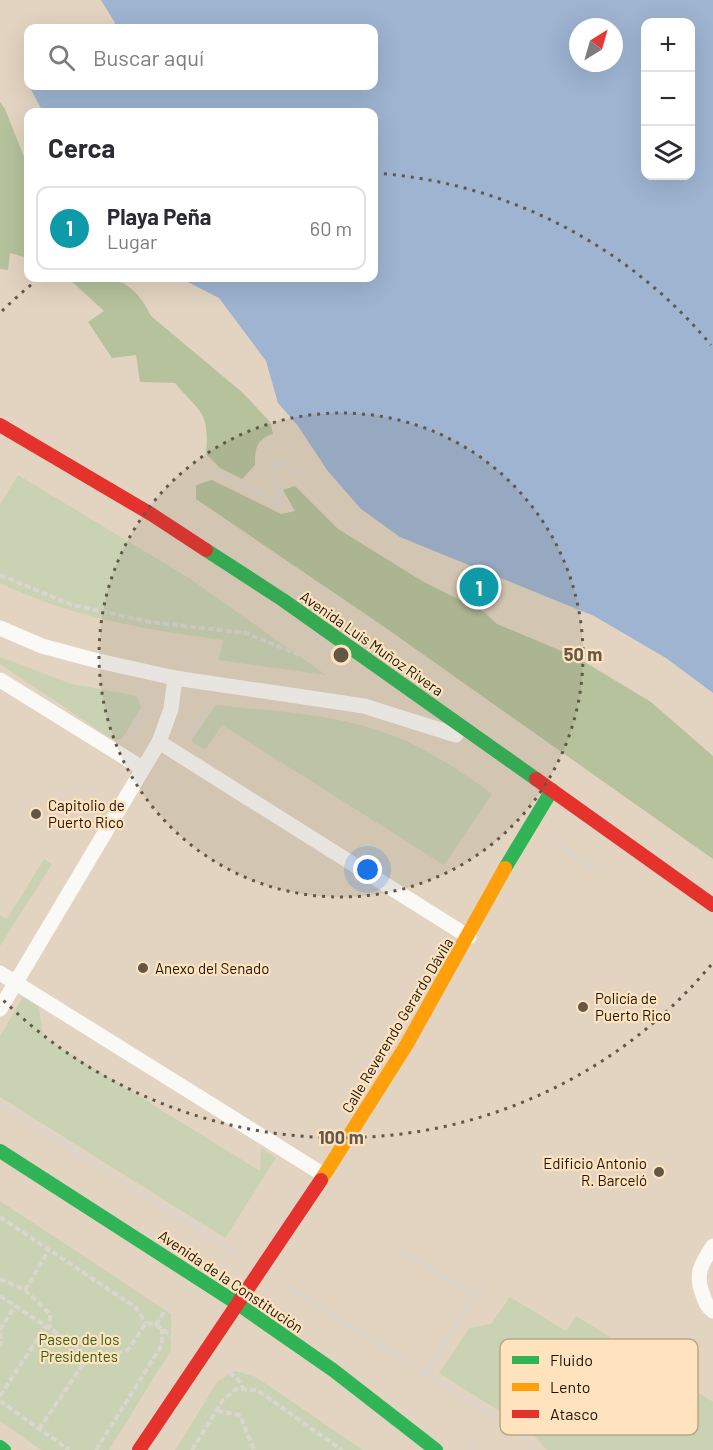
<!DOCTYPE html>
<html lang="es">
<head>
<meta charset="utf-8">
<style>
	body { margin:0; font-family:Barlow,sans-serif; background:#f7f7f7; color:#2b2b33 }
	.controls { position:absolute; right:18px; top:18px; display:grid; overflow:hidden; border-radius:12px; box-shadow:0 6px 24px #0002 }
	.controls button { width:54px; height:54px; display:grid; place-items:center; padding:0; border:0; border-bottom:2px solid #e1e1e2; background:#fff; color:#2b2b33; font:30px sans-serif }
	.compass { position:absolute; left:569px; top:18px; width:54px; height:54px; border-radius:50%; background:#fff; box-shadow:0 6px 24px #0002; rotate:37deg }
	.you { position:absolute; left:368px; top:870px; width:21px; height:21px; margin:-15px; border:4px solid #fff; border-radius:50%; background:#1a73e8; box-shadow:0 0 0 9px #1a73e833 }
	.badge { display:grid; place-items:center; width:39px; height:39px; border-radius:50%; background:#7c3aed; color:#fff; font-size:20px; font-weight:700 }
	.pin { position:absolute; translate:-50% -50%; border:3px solid #fff; box-shadow:0 2px 6px #0006 }
	.list { margin:0; padding:0; list-style:none }
	h2 { display:flex; justify-content:space-between; align-items:center; height:78px; margin:0; padding:0 24px; font-size:26px }
	h2 small { font-size:20px; font-weight:400; color:#7c7c81 }
	.list li { display:grid; grid-template-columns:39px 1fr auto; gap:18px; align-items:center; box-sizing:border-box; height:84px; margin:0 12px 12px; padding:0 12px; border:2px solid #e1e1e2; border-radius:12px }
	.list b { display:block; font-size:22px; white-space:nowrap }
	.list p { margin:0; font-size:20px; white-space:nowrap; color:#7c7c81 }
	.list em { font-size:20px; font-style:normal; color:#7c7c81 }
	.icon { flex:none; width:33px; height:33px; fill:none; stroke:currentColor; stroke-width:2; stroke-linecap:round; stroke-linejoin:round }
	.map { position:relative; flex:none; width:713px; height:1450px; overflow:hidden }
	.search { position:absolute; background:#fff; box-shadow:0 6px 24px #0002; left:24px; top:24px; width:354px; height:66px; display:flex; align-items:center; gap:15px; box-sizing:border-box; padding:0 21px; border-radius:12px; color:#7c7c81; font-size:22px }
	.panel { position:absolute; background:#fff; box-shadow:0 6px 24px #0002; left:24px; top:108px; width:354px; height:174px; border-radius:12px }
	.map>svg:first-child { display:block }
</style>
</head>
<body>
<div class="map">
<svg width="713" height="1450" viewBox="0 0 713 1450">
	<rect width="100%" height="100%" fill="#e2d4c0"/>
	<g fill="#cad2b4">
		<path d="M18 475 189 578 326 675 219 660 223 640C143 629 73 618 0 583V504Z"/>
		<path d="M0 657 72 684 132 695 137 697 141 708 122 739 113 740 0 664Z"/>
		<path d="M216 705C269 711 328 713 380 731 421 745 457 768 492 794L444 865 222 725 205 750 191 741Z"/>
		<path d="M44 859 52 864 0 946V915L7 919Z"/>
		<path d="M23 997 39 1007 43 1037 260 1171 261 1148 276 1158 225 1238 0 1097V1036Z"/>
		<path d="M0 1201 171 1314V1350L109 1450H41L0 1421Z"/>
		<path d="M510 1297 566 1331 576 1316 713 1402V1450H547L528 1429 439 1373 469 1328 491 1324Z"/>
		<path d="M235 1371 256 1377 363 1450H175L218 1381Z"/>
	</g>
	<g fill="#b5c29c">
		<path d="M0 102 5 109 28 167V258L10 253 8 270 0 269Z"/>
		<path d="M68 278C110 277 130 274 151 316L243 393 270 422 273 434C256 439 255 449 255 465L242 479 220 468 206 454C210 411 200 413 175 383L140 382 136 355 112 358 88 322 104 311Z"/>
		<path d="M212 480 281 514 295 511 283 490 295 486 338 529 422 581 484 612 497 624 578 658 651 702 713 756V859L383 626 196 499V485Z"/>
	</g>
	<path fill="#9eb4d1" fill-rule="evenodd" d="M101 0H713V693L666 658 594 616 400 537 361 509 327 470 298 426 278 403 266 361 219 298 180 278H374V112H43L29 86H374V28H108L115 23ZM646 22H690V176H646ZM578 27H614V63H578Z"/>
	<g fill="none" stroke-linecap="round" stroke-linejoin="round">
		<g stroke="#dad6cf" stroke-width="4" stroke-dasharray="6 3" stroke-linecap="butt">
			<path d="M217 472 281 505 274 464 280 463 302 474"/>
			<path d="M0 575 72 605 150 622 246 633 304 657"/>
			<path d="M138 694 144 700 145 709"/>
			<path d="M130 735 141 715"/>
			<path d="M191 735 210 706"/>
			<path d="M558 843 575 858 605 872"/>
			<path d="M0 1104 233 1251"/>
			<path d="M0 1217 135 1307 146 1323"/>
			<path d="M403 1251 475 1296"/>
			<path d="M0 1279 25 1290 49 1250"/>
			<path d="M287 1286 518 1432 536 1450"/>
			<path d="M25 1290 50 1314V1328"/>
			<path d="M0 1296 75 1345 84 1363 128 1350 146 1323 156 1325 175 1338"/>
			<path d="M156 1325 172 1300"/>
			<path d="M0 1330 15 1306"/>
			<path d="M0 1333 2 1341 0 1346"/>
			<path d="M229 1373 236 1377 244 1389"/>
			<path d="M425 1373 484 1280"/>
			<path d="M0 1396 46 1326"/>
			<path d="M0 1401 69 1450"/>
			<path d="M217 1411 240 1415 254 1450"/>
			<path d="M39 1429 84 1363"/>
			<path d="M467 1442 477 1450"/>
			<path d="M96 1450 162 1345V1329"/>
			<path d="M192 1450 223 1400 236 1389 257 1390 342 1450"/>
		</g>
		<g stroke="#fbf9f6" stroke-width="15">
			<path d="M0 628 42 646 94 660 175 678 364 706 456 735"/>
			<path d="M0 680 142 768"/>
			<path d="M159 742 469 937"/>
			<path d="M0 973 324 1175"/>
			<path d="M0 1009 159 742 171 709 175 678"/>
			<path d="M713 1246C702 1263 694 1274 703 1295 705 1302 707 1307 713 1311"/>
		</g>
		<g stroke="#30b455" stroke-width="14">
			<path d="M206 550 283 600 536 779"/>
			<path d="M505 868 552 790"/>
			<path d="M0 1151 238 1304 333 1370 436 1450"/>
			<path d="M0 1447 4 1450"/>
		</g>
		<path stroke="#ff9f0a" stroke-width="14" d="M321 1180 407 1044 505 868"/>
		<g stroke="#e5322d" stroke-width="14">
			<path d="M0 425 151 514 206 550"/>
			<path d="M536 779 713 905"/>
			<path d="M139 1450 321 1180"/>
		</g>
	</g>
	<circle cx="341" cy="655" r="242" fill="#635848" fill-opacity=".12"/>
	<g fill="none" stroke="#635848" stroke-width="3" stroke-dasharray="3 6">
		<circle cx="341" cy="655" r="242"/>
		<path d="M711 965A483 483 0 0 1 2 999M2 311A483 483 0 0 1 37 280M375 173A483 483 0 0 1 711 345"/>
	</g>
	<g fill="#635848" stroke="#fee3be" stroke-width="2">
		<circle cx="36" cy="814" r="6"/>
		<circle cx="143" cy="968" r="6"/>
		<circle cx="583" cy="1007" r="6"/>
		<circle cx="659" cy="1172" r="6"/>
	</g>
	<g text-anchor="middle" dominant-baseline="central" stroke-width="4.5" stroke-linejoin="round" paint-order="stroke">
		<g font-size="15" fill="#1f1608" stroke="#fee3be">
			<text transform="translate(372 643) rotate(35)">Avenida Luis Muñoz Rivera</text>
			<text transform="translate(397 1025) rotate(-59)">Calle Reverendo Gerardo Dávila</text>
			<text transform="translate(231 1281) rotate(34)">Avenida de la Constitución</text>
		</g>
		<g font-size="15" fill="#1f1608" stroke="#fee3be" text-anchor="start">
			<text x="48" y="805">Capitolio de<tspan x="48" dy="17">Puerto Rico</tspan></text>
			<text x="155" y="968">Anexo del Senado</text>
			<text x="595" y="998">Policía de<tspan x="595" dy="17">Puerto Rico</tspan></text>
			<text x="647" y="1163" text-anchor="end">Edificio Antonio<tspan x="647" dy="17">R. Barceló</tspan></text>
		</g>
		<g font-size="15" fill="#335e14" stroke="#fee3be">
			<text x="79" y="1339">Paseo de los<tspan x="79" dy="17">Presidentes</tspan></text>
		</g>
	</g>
	<rect x="500" y="1339" width="198" height="96" rx="9" fill="#fee3be" stroke="#bba687" stroke-width="1.5"/>
	<rect x="512" y="1356" width="27" height="8" fill="#30b455"/>
	<rect x="512" y="1383" width="27" height="8" fill="#ff9f0a"/>
	<rect x="512" y="1410" width="27" height="8" fill="#e5322d"/>
	<g font-size="16" fill="#1f1608">
		<text x="550" y="1366">Fluido</text>
		<text x="550" y="1393">Lento</text>
		<text x="550" y="1420">Atasco</text>
	</g>
	<circle cx="341" cy="655" r="9" fill="#635848" stroke="#fee3be" stroke-width="3"/>
	<g font-size="18" text-anchor="middle" font-weight="bold" fill="#635848" stroke="#fee3be" stroke-width="4.5" stroke-linejoin="round" paint-order="stroke">
		<text x="583" y="661">50 m</text>
		<text x="341" y="1144">100 m</text>
	</g>
</svg>
<div class="controls">
<button>+</button>
<button>−</button>
<button><svg class="icon" aria-label="layers" viewBox="0 0 24 24"><path d="M12 4l9 5-9 5-9-5zM3 14l9 5 9-5"/></svg></button>
</div>
<svg class="compass" viewBox="-18 -18 36 36"><path d="M0-13l5 13h-10z" fill="#e53935"/><path d="M0 13l5-13h-10z" fill="#7c7c81"/></svg>
<div class="you"></div>
<div class="pin badge" style="left:479px;top:587px;background:#0f9aa8">1</div>
<div class="search"><svg class="icon" aria-label="search" viewBox="0 0 24 24"><circle cx="10" cy="10" r="6"/><path d="M15 15l6 6"/></svg>Buscar aquí</div>
<section class="panel">
<h2>Cerca<small></small></h2>
<ul class="list">
<li><span class="badge" style="background:#0f9aa8">1</span><div><b>Playa Peña</b><p>Lugar</p></div><em>60 m</em></li>
</ul>
</section>
</div>
</body>
</html>
